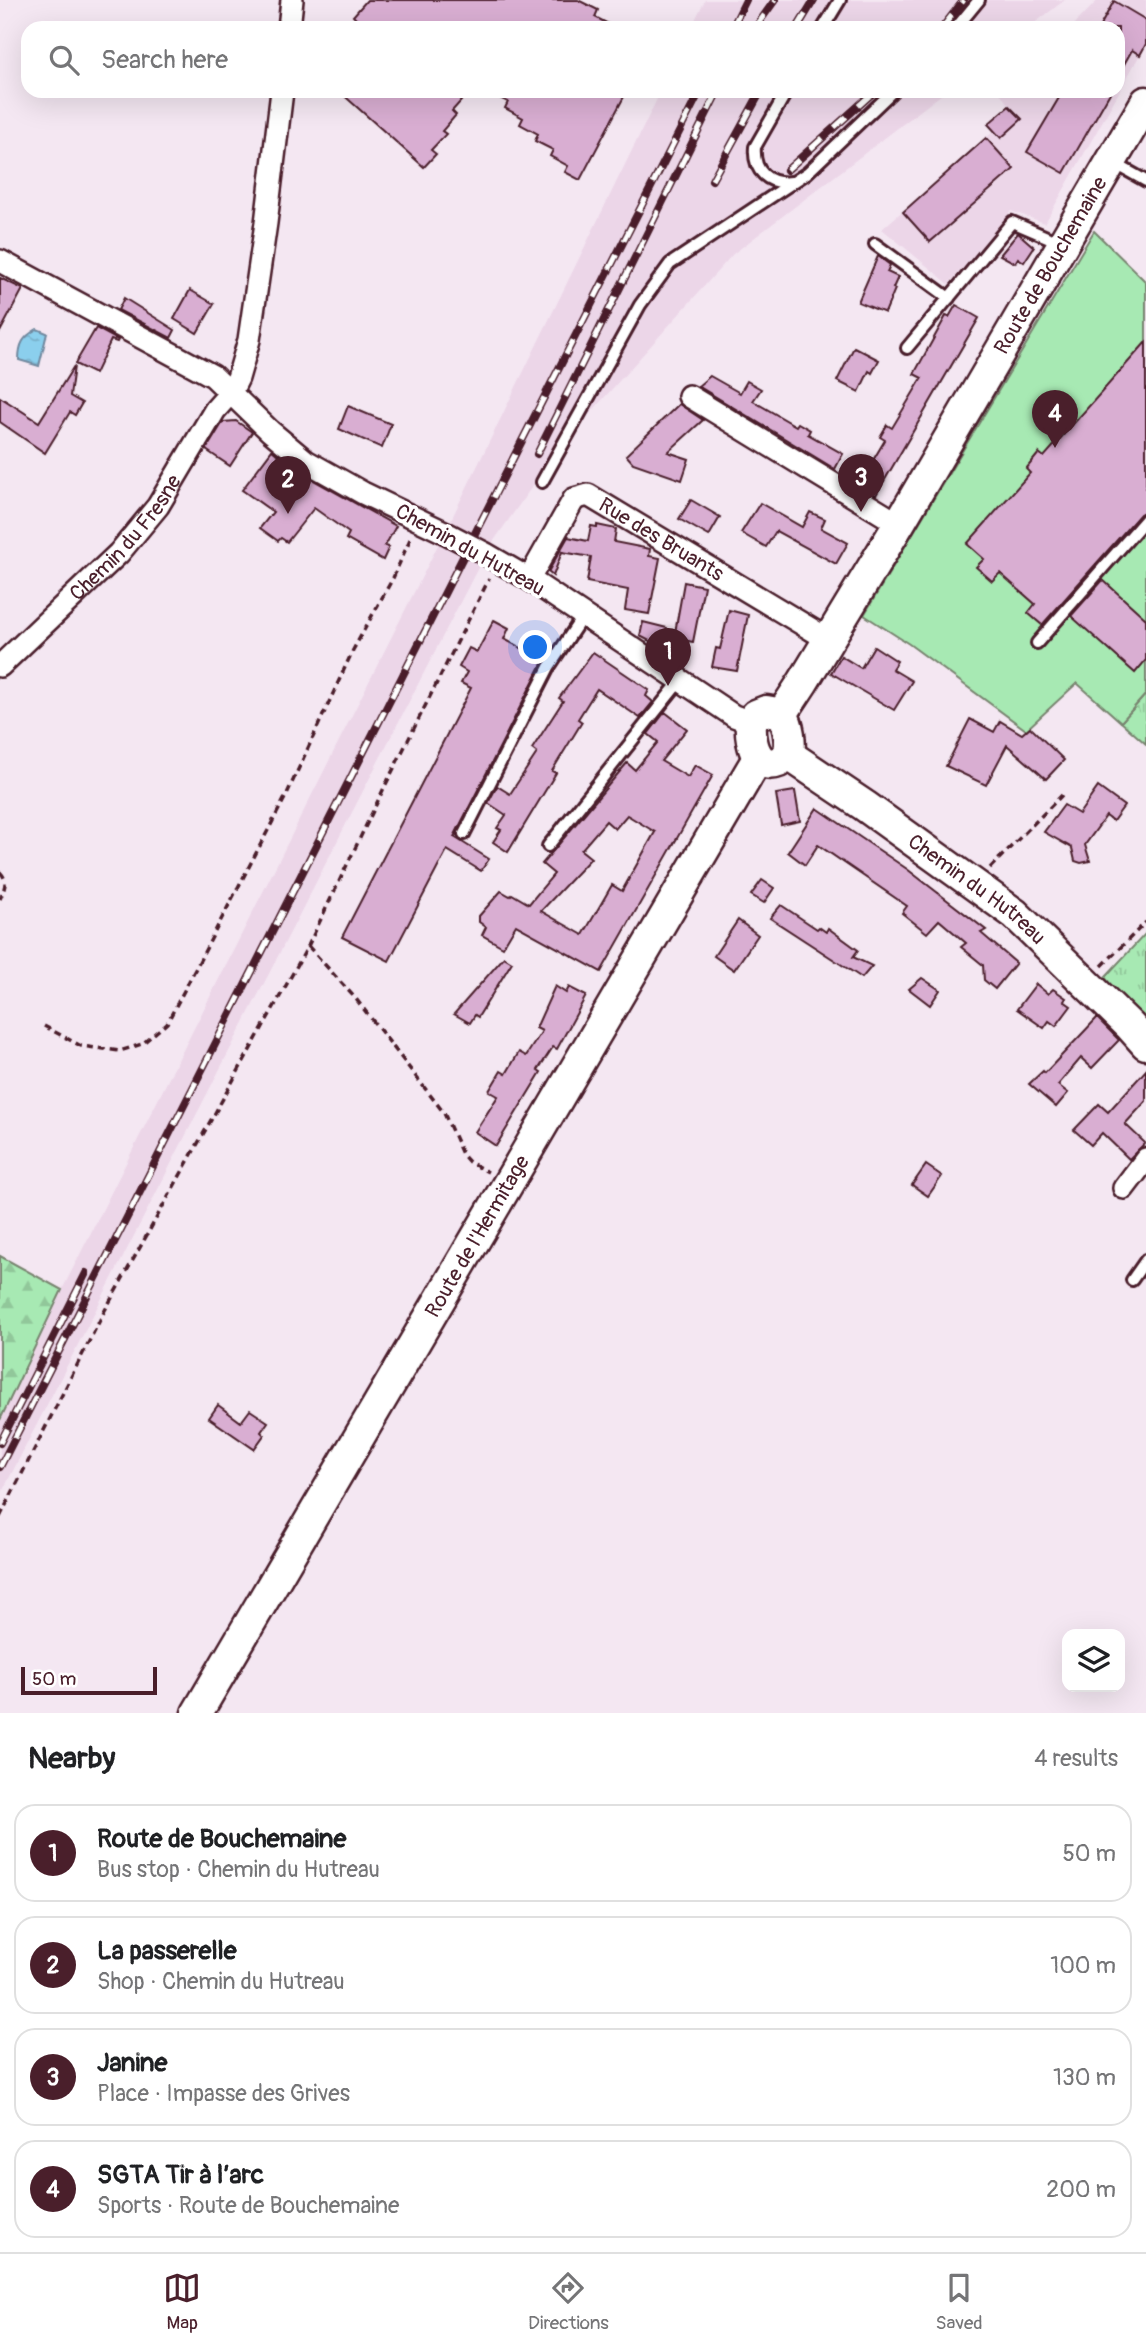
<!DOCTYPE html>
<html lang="en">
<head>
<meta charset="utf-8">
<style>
	body { margin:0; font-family:Pangolin,sans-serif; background:#f6f6f6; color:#202124 }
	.controls { position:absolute; right:21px; bottom:21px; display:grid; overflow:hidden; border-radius:14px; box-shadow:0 7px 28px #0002 }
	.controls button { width:63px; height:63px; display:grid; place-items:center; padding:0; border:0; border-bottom:2px solid #e0e0e0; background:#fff; color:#202124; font:35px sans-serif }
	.scale { position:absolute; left:21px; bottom:18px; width:136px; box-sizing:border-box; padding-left:7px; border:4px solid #4a1f2b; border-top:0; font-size:19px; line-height:24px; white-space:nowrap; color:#4a1f2b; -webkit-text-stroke:5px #fff; paint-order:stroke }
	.you { position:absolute; left:536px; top:648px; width:24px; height:24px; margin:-18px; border:5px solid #fff; border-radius:50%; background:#1a73e8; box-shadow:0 0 0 10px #1a73e833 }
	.badge { display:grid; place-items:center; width:46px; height:46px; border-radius:50%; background:#4a1f2b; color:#fff; font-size:23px; font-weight:700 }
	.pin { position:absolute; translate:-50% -58px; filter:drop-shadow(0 2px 4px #0008) }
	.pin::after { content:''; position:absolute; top:37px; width:24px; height:21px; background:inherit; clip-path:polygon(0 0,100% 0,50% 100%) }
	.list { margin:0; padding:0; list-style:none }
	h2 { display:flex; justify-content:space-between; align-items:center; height:91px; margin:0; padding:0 28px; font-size:30px }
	h2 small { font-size:23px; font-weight:400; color:#757577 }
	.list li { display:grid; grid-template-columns:46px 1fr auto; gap:21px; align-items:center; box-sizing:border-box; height:98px; margin:0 14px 14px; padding:0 14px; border:2px solid #e0e0e0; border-radius:21px }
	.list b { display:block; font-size:26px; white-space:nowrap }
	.list p { margin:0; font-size:23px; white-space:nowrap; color:#757577 }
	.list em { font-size:23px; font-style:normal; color:#757577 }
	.icon { flex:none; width:38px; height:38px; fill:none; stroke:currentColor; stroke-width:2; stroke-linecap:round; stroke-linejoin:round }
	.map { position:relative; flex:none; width:1146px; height:1713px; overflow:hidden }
	.search { position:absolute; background:#fff; box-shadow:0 7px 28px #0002; left:21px; right:21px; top:21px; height:77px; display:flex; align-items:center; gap:18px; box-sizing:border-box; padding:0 24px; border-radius:21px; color:#757577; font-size:26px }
	.sheet { height:539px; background:#fff }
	nav { display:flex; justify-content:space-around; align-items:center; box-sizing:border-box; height:98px; border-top:2px solid #e0e0e0; background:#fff; font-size:19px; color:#757577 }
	nav a { display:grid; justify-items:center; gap:4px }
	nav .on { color:#4a1f2b }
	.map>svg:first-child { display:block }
</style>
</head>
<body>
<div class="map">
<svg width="1146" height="1713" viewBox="0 0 1146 1713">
	<defs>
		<pattern id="grass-tufts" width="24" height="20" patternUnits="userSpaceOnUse" patternTransform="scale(1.75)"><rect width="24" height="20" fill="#a7e9b3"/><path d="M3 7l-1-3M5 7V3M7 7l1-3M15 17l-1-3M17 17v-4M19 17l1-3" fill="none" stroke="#91c79a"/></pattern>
		<pattern id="forest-firs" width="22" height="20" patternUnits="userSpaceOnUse" patternTransform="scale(1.75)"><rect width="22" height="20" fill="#a7e9b3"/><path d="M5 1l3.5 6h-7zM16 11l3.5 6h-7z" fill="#91c79a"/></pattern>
		<pattern id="water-ripples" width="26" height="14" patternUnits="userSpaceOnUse" patternTransform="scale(1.75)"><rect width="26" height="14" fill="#8bcfed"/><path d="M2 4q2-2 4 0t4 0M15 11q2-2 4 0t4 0" fill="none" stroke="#79b1cb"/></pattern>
	</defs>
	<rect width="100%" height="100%" fill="#f4e7f2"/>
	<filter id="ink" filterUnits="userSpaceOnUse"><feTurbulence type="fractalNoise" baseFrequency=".0143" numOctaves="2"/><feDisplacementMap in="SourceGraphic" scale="14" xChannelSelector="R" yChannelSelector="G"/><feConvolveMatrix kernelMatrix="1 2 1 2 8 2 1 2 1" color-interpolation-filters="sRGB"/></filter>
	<g filter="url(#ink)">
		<g fill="#ecd6e8">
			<path d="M705 0H1065L1028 28H691Z"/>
			<path d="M1098 0H1146V44L1045 223 1011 211 949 284 882 229 994 131 988 124 1009 106 999 91H1118V28H1071Z"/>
			<path d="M661 91H946L733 254 560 447 488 549 447 528Z"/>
			<path d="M442 537 483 558 0 1496V1420L62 1290Z"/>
		</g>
		<g fill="url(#grass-tufts)" stroke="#78846f" stroke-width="2">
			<path d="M1146 694V744L1121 722Z"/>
			<path d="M1146 933V1023L1121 1000 1105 977Z"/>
		</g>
		<path fill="url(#forest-firs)" stroke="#78846f" stroke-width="2" d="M0 1256 62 1290 0 1420Z"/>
		<path fill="#a7e9b3" stroke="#78846f" stroke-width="2" d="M1094 231 1146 282V694L1121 722 1077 683 1026 730 909 644 864 615Z"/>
		<path fill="url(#water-ripples)" stroke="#71899f" stroke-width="2" d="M37 329 47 333 39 366 19 360C19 344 23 337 37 329Z"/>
		<g fill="#d9aed2" stroke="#4a1f2b" stroke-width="2" fill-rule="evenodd">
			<path d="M367 0H578L598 10 595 17 616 28H350L357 20 353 16Z"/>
			<path d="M1114 1 1146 20V44L1140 55 1132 50 1118 75V28H1099Z"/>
			<path d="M339 91H470L452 111 456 115 442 131 446 134 431 150 436 154 424 167Z"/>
			<path d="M486 91H627L580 180 565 172 568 166 550 156 553 150 535 141 538 134 520 124 523 118 505 108 508 102Z"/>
			<path d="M1063 91H1111L1064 173 1027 152Z"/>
			<path d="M1009 106 1022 119 1001 138 988 124Z"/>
			<path d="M986 138 1014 169 930 242 903 212Z"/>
			<path d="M1018 233 1034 247 1024 262 1018 258 1015 263 1000 255Z"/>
			<path d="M878 256 890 265 887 272 898 277 893 288 895 289 885 313 858 302Z"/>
			<path d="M0 278 23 289 0 332Z"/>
			<path d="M190 290 214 304 197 333 174 319Z"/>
			<path d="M124 298 175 330 171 338 118 310Z"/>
			<path d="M956 305 979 318 876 495 859 484 885 440 880 437 887 425 892 428 922 378 914 374 946 316 949 317Z"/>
			<path d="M96 328 118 340 117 342 111 340 95 374 75 364Z"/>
			<path d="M1146 342V511L1140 514 1042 625 1028 613 1035 604 1000 573 992 581 976 567 984 559 967 544 1030 473 1026 469 1039 453 1044 457Z"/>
			<path d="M854 347 879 360 872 373 869 371 859 392 837 381Z"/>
			<path d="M74 366 70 396 82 403 75 415 70 412 45 453 0 422V397L39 422Z"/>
			<path d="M710 376 740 393 747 381 761 389 753 401 796 426 798 423 810 430 808 434 843 454 835 469 698 386Z"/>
			<path d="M679 404 703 420 668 452 689 459 682 480 633 463 626 455Z"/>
			<path d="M348 406 391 424 382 448 339 429Z"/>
			<path d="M236 421 252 432 230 466 206 450 223 422Z"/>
			<path d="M272 450 299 472 396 526 385 546 389 547 383 560 346 539 349 533 314 508 287 542 281 538 278 541 260 528 273 512 242 490Z"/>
			<path d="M691 500 720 517 709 536 679 519Z"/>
			<path d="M760 503 802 527 810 512 825 519 821 528 848 543 836 564 776 531 766 547 741 533Z"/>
			<path d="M597 525 616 529 614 542 650 549 649 556 660 558 649 614 625 610 628 590 587 582 591 557 562 552 553 576 548 572 569 535 568 537 588 541 591 526 597 527Z"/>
			<path d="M1103 580 1146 619V660L1135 673 1071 616Z"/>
			<path d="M684 582 704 586 693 642 674 638Z"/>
			<path d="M729 610 748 615 737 671 712 667 716 648 720 649Z"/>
			<path d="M494 620 509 628 504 639 544 660 454 837 489 859 481 871 447 850 389 961 342 937 471 688 461 683 467 672 459 667 469 648 477 652Z"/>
			<path d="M643 622 667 628 663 648 640 636Z"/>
			<path d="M874 646 897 661 892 669 912 681 894 710 831 673 841 656 861 668Z"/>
			<path d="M593 652 649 690 646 696 653 702 640 718 597 689 578 719 582 722 552 771 556 773 508 852 493 842 501 830 497 828 506 815 488 803 497 786 510 794 537 753 532 749 563 701 559 698Z"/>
			<path d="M665 712 687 729 661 761 688 777 695 765 713 775 601 972 516 925 503 947 482 935 486 927 479 922V916L501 891 510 896 512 894 529 904 554 874 542 864 627 763 635 770 658 742 648 734ZM627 815 655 832 622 891 612 885 583 935 541 911 591 858 581 850 606 821 615 829Z"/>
			<path d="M970 719 994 732 1000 721 1022 734 1030 727 1064 760 1046 779 1007 745 986 785 946 766Z"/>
			<path d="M1098 787 1124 806 1113 821 1106 816 1085 845 1090 861 1081 863 1075 861 1072 848 1044 832 1064 805 1079 814Z"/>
			<path d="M795 791 800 821 781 825 776 794Z"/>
			<path d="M817 808 907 869 986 930 981 933 1016 963 995 989 984 980 983 965 961 947 966 943 939 920 927 933 902 913 907 906 818 845 805 865 788 852Z"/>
			<path d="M762 880 774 888 764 903 751 895Z"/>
			<path d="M781 905 817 929 819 927 826 932 828 928 858 950 853 957 872 966 862 978 770 918Z"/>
			<path d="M738 920 758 935 734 970 714 956Z"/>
			<path d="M504 957 512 962 478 1017 475 1015 470 1023 454 1014Z"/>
			<path d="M922 978 940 990 930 1005 909 989Z"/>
			<path d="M1036 984 1048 994 1053 989 1066 998 1064 1001 1071 1006 1056 1026 1049 1021 1044 1028 1017 1009Z"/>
			<path d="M555 986 566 993 569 987 586 996 557 1049 553 1047 538 1070 541 1072 496 1146 475 1132 498 1096 489 1091 501 1071 506 1074 519 1052 526 1056 542 1031 536 1028Z"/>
			<path d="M1097 1018 1119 1040 1092 1068 1081 1058 1058 1085 1068 1093 1056 1107 1029 1084 1043 1071 1045 1073Z"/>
			<path d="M1146 1070V1101L1125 1124 1145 1143 1129 1159 1102 1133 1091 1145 1074 1130 1099 1104 1108 1112Z"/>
			<path d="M926 1165 942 1176 928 1196 912 1185Z"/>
			<path d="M218 1405 241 1422 250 1410 268 1422 261 1432 264 1435 254 1449 209 1418Z"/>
		</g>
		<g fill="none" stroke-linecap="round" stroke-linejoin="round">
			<defs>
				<g id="lane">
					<path d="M823 28 840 0"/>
					<path d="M956 28 979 0"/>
					<path d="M787 91 755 147C753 171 768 185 792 182"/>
					<path d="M1114 163 1146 181"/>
					<path d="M875 244 949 298"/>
					<path d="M907 348 1012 222 1061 243"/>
					<path d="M542 482 640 305 670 264 807 173 893 91"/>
					<path d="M1037 643 1146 519"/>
					<path d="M464 834 549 667 583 616"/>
					<path d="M548 846 680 681"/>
					<path d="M1132 1280 1146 1260"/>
				</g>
				<g id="street">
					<path d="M289 28 292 0"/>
					<path d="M0 261 213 376 270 431 306 461 363 493 444 532"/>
					<path d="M689 396 899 524"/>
					<path d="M486 554 529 579 734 716 751 722"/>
					<path id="s1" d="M529 579 574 499 588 495 829 640"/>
					<path id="s2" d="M0 666 119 553 158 506 215 410 231 392 238 378 249 340 266 223 282 91"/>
					<path d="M1124 1188 1146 1159"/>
				</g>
				<g id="secondary">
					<path d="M766 711 782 714C789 725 791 742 789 755 761 779 749 748 751 722L756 715Z"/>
					<path id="s3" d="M782 714 803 682 899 524 1146 102"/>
					<path id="s4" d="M789 755 865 806 1015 914 1130 1026 1146 1044"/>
					<path id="s5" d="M197 1713 758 758"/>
				</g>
			</defs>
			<use href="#lane" stroke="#4a1f2b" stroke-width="16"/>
			<use href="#street" stroke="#4a1f2b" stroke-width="26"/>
			<use href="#secondary" stroke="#4a1f2b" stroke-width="35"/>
			<g stroke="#4a1f2b" stroke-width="3.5" stroke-dasharray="7 5" stroke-linecap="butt">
				<path d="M990 868 1062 795"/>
				<path d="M0 872C9 881 4 889 0 899"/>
				<path d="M308 946 356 999 444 1113 462 1154 469 1162 488 1172"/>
				<path d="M1102 966 1146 922"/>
				<path d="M44 1026 81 1046 120 1051 142 1044 167 1023 286 796 353 650 393 578 411 537"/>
				<path d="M0 1517 104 1312 308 946 385 786 489 579"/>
			</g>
			<use href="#lane" stroke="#fff" stroke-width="10"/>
			<use href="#street" stroke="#fff" stroke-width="21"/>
			<use href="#secondary" stroke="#fff" stroke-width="30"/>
			<defs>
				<g id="rail">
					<path d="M732 28 746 0"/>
					<path d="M755 28 775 0"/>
					<path d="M797 28 814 0"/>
					<path d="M942 28 964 0"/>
					<path d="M787 170 875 91"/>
					<path d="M712 180 761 91"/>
					<path d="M537 454 718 91"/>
					<path d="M0 1443 86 1273"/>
					<path d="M0 1467 700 91"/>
				</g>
			</defs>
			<use href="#rail" stroke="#4a1f2b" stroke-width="8"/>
			<use href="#rail" stroke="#fff" stroke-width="5" stroke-dasharray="16" stroke-linecap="butt"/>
			<defs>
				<path id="street-bridge" d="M444 532 486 554"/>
			</defs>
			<use href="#street-bridge" stroke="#4a1f2b" stroke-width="26" stroke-linecap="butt"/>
			<use href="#street-bridge" stroke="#fff" stroke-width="21"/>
		</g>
	</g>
	<g text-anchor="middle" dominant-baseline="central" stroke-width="7" stroke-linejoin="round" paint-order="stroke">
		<g font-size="21" fill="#4a1f2b" stroke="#fff">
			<text stroke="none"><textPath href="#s3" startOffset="523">Route de Bouchemaine</textPath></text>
			<text stroke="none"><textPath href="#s2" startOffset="180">Chemin du Fresne</textPath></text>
			<text stroke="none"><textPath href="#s1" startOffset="192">Rue des Bruants</textPath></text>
			<text transform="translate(470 550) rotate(29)">Chemin du Hutreau</text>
			<text stroke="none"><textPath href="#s4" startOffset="231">Chemin du Hutreau</textPath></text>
			<text stroke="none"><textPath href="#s5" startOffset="553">Route de l'Hermitage</textPath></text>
		</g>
	</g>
</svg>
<div class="controls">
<button><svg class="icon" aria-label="layers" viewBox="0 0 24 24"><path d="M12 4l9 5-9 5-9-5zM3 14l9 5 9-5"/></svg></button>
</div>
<div class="scale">50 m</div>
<div class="you"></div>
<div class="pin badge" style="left:668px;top:686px">1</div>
<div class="pin badge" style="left:288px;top:514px">2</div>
<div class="pin badge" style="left:861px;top:512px">3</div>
<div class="pin badge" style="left:1055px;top:448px">4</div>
<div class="search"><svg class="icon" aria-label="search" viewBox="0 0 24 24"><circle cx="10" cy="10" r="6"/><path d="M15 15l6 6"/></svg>Search here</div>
</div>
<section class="sheet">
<h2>Nearby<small>4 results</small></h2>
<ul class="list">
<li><span class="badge">1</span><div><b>Route de Bouchemaine</b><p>Bus stop · Chemin du Hutreau</p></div><em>50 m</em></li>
<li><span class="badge">2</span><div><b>La passerelle</b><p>Shop · Chemin du Hutreau</p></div><em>100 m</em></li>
<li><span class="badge">3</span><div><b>Janine</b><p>Place · Impasse des Grives</p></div><em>130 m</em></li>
<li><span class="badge">4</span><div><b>SGTA Tir à l’arc</b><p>Sports · Route de Bouchemaine</p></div><em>200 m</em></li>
</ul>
</section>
<nav>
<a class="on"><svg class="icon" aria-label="map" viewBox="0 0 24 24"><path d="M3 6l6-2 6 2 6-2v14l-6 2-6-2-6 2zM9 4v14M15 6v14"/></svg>Map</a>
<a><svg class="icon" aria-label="directions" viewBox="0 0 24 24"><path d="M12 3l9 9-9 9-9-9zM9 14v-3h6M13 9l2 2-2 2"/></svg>Directions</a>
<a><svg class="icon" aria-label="saved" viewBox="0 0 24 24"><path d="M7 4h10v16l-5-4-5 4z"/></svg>Saved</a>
</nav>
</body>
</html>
